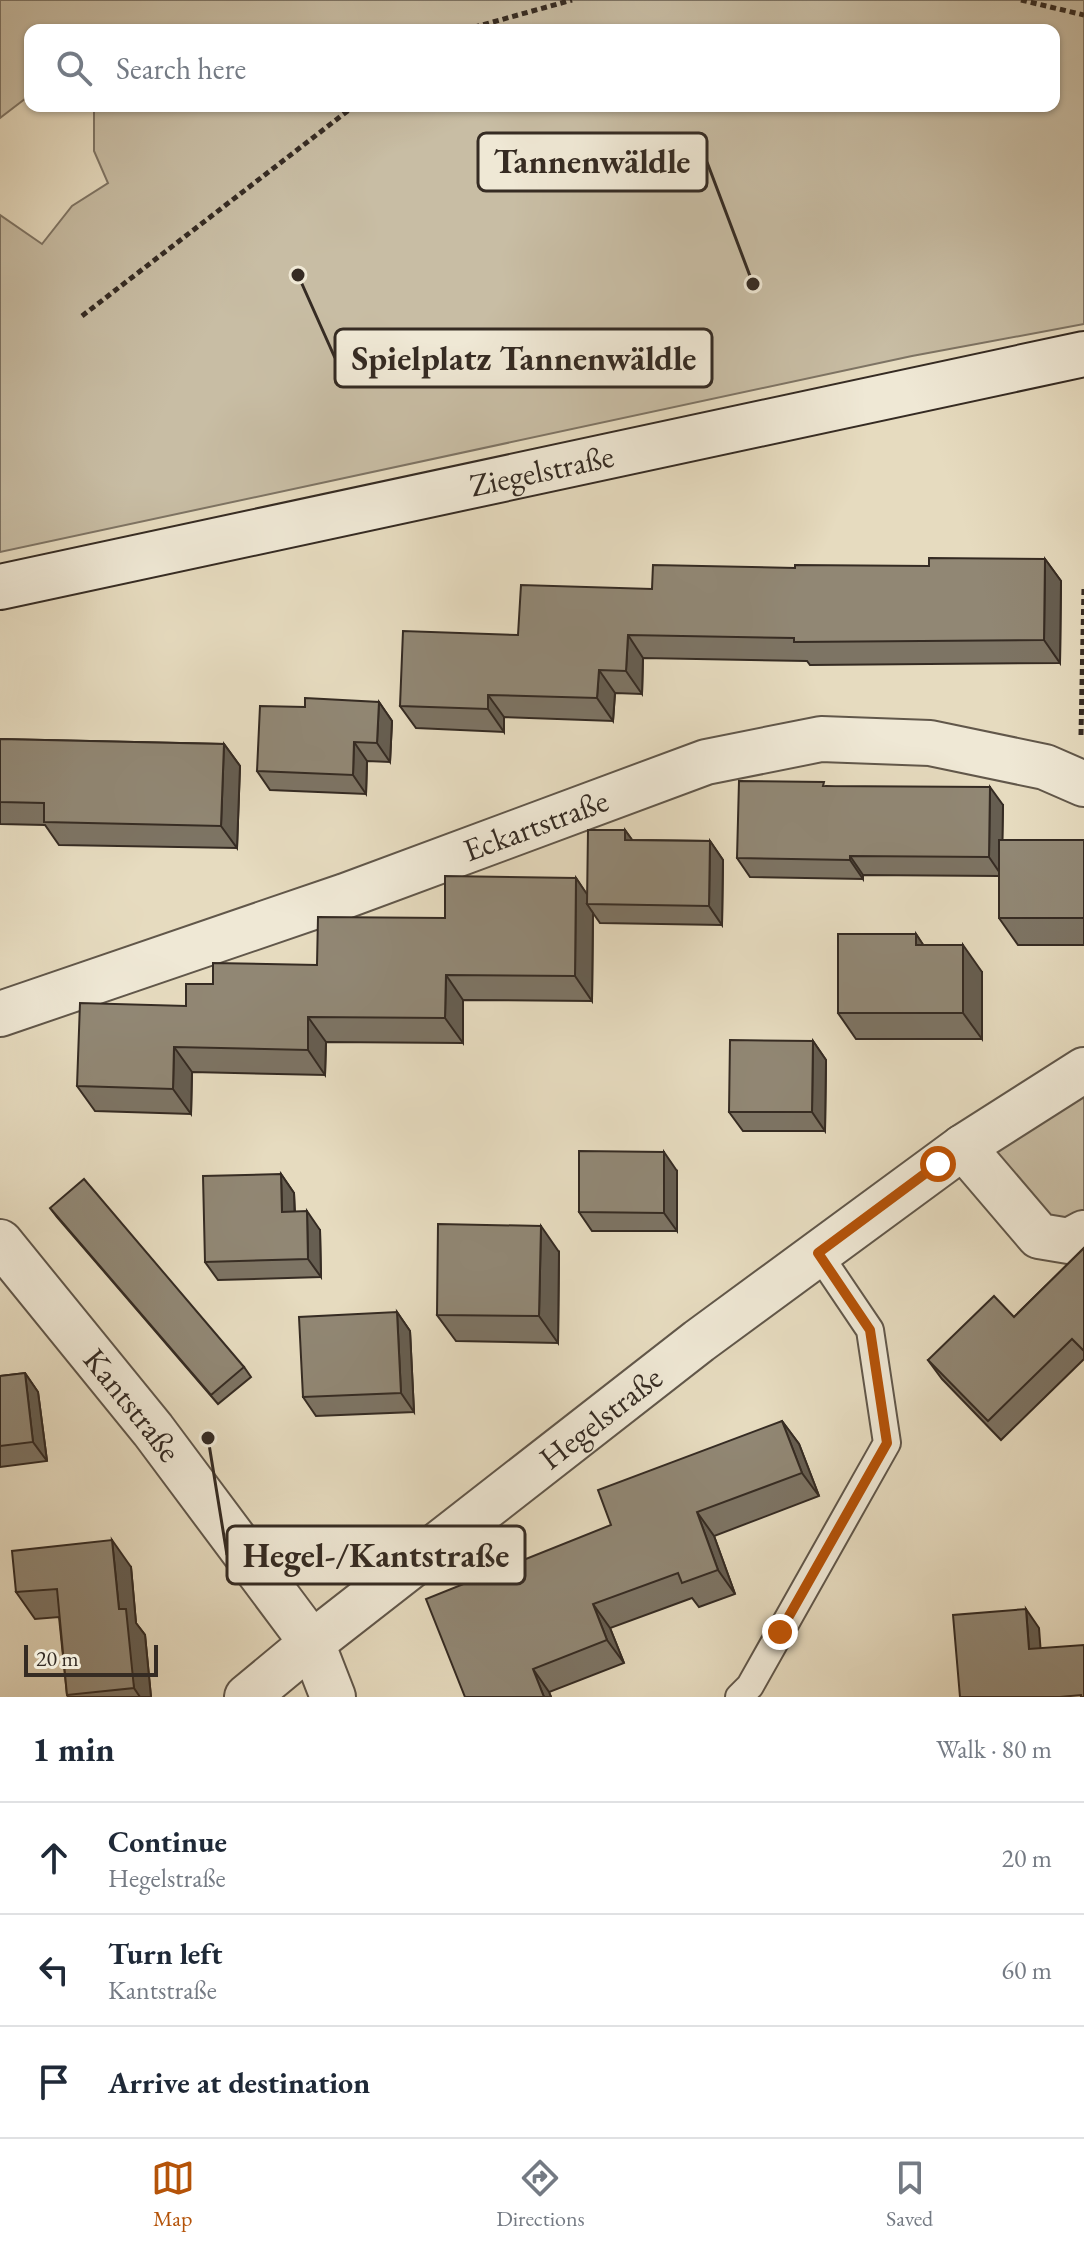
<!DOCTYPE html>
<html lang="en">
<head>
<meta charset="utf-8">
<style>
	body { margin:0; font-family:"EB Garamond",serif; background:#f2f2f3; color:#1f2937 }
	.scale { position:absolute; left:24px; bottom:20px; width:134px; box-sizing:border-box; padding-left:8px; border:4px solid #352b23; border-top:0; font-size:22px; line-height:28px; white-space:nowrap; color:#352b23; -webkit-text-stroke:6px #efe8d5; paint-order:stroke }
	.stop { position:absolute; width:24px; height:24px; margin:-18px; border:6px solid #b45309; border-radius:50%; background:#fff }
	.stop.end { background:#b45309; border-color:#fff; box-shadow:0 2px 8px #0008 }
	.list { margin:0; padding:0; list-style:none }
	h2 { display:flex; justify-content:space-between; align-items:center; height:104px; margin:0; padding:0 32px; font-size:34px }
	h2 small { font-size:26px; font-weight:400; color:#747a83 }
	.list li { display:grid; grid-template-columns:52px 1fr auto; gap:24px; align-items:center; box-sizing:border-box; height:112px; padding:0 32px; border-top:2px solid #e0e1e3 }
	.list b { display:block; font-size:30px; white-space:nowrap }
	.list p { margin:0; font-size:26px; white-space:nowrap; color:#747a83 }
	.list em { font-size:26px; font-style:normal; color:#747a83 }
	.icon { flex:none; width:44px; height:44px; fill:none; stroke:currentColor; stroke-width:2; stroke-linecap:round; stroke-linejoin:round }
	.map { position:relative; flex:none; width:1084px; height:1697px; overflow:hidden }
	.search { position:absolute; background:#fff; box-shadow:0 2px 6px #0004; left:24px; right:24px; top:24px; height:88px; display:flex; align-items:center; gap:20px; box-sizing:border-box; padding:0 28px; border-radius:16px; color:#747a83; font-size:30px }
	.sheet { height:440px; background:#fff }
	nav { display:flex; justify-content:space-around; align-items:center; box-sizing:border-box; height:112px; border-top:2px solid #e0e1e3; background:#fff; font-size:22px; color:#747a83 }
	nav a { display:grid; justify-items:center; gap:4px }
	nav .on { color:#b45309 }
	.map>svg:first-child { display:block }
</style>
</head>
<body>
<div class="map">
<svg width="1084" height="1697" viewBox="0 0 1084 1697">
	<rect width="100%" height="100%" fill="#e6dbbf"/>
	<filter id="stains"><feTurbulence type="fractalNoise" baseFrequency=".0025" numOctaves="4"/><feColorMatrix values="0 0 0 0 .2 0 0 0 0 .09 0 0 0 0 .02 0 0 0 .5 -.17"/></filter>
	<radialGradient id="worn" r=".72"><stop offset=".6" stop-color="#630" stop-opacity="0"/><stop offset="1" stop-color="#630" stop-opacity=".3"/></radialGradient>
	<g fill="#c8bda4" stroke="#7e7464" stroke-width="2">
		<path d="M0 0H1084V324L912 356 0 552V215L42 244 72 206 108 183 94 151V106H1054V30H30V95L0 118Z"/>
		<path d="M1084 1070V1233L1069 1241 963 1147Z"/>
	</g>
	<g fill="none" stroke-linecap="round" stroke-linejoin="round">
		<defs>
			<path id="service" d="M739 1697 750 1686 887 1443 870 1330 818 1253"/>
			<g id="minor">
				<path id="s1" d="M0 1014 345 896 706 762 821 739 930 743 1045 767 1084 784"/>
				<path d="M963 1147 1039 1236 1069 1241 1084 1233"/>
				<path id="s2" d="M333 1697 312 1643 699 1341 963 1147 1084 1070"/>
			</g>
			<g id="tertiary">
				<path id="s3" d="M0 1242 153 1430 312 1643 247 1697"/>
			</g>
			<g id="secondary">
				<path id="s4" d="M0 587 1084 354"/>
			</g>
		</defs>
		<use href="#service" stroke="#61574a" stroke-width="30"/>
		<use href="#minor" stroke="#61574a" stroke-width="48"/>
		<use href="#tertiary" stroke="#61574a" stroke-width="48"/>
		<use href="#secondary" stroke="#352b23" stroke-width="48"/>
		<g stroke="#352b23" stroke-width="5" stroke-dasharray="6 4" stroke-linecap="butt">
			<path d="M1021 0 1084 15"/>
			<path d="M464 30 572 0"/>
			<path d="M82 316 354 106"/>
			<path d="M1081 735 1084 588"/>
		</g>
		<use href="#service" stroke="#efe8d5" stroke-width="26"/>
		<use href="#minor" stroke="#efe8d5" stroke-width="44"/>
		<use href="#tertiary" stroke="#efe8d5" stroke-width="44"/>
		<use href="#secondary" stroke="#efe8d5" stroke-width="44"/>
	</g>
	<g fill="#7d7464" stroke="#352b23" stroke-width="2">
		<path d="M1045 559 1061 581 1060 663 810 665 807 661 643 658 642 694 615 693 613 721 504 717V732L416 728 400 706 518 635 652 589 795 568 929 566Z"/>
		<path d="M379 702 392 721 390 762 367 761 366 794 270 790 257 771 305 707Z"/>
		<path d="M0 739 224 744 240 766 237 848 59 845 45 825 0 824Z"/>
		<path d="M826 786 1003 805 1002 840H1084V945H1018L999 918V876L863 875V879L750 877 737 858Z"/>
		<path d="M625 830 632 840 710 841 723 860 722 925 600 923 593 913 592 1001 463 1000V1043L326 1042 325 1075 192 1072 191 1114 95 1111 77 1086 186 1006 213 984 317 965 445 918 576 878 587 895Z"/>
		<path d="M916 934 923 945 982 972V1039H856L838 1013Z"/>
		<path d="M813 1041 826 1060 825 1131H743L729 1112Z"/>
		<path d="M677 1171V1231H592L579 1212Z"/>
		<path d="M281 1174 294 1193 295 1212 320 1230 321 1277 218 1280 205 1262Z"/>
		<path d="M50 1208 244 1367 251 1377 218 1404 57 1217Z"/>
		<path d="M1084 1248V1359L1001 1440 942 1379 928 1360 1014 1317Z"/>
		<path d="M559 1252 558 1343 456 1341 437 1315Z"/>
		<path d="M397 1312 410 1331 414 1412 316 1416 303 1397Z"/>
		<path d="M25 1373 38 1392 47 1461 0 1467V1376Z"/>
		<path d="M782 1421 799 1444 819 1496 714 1536 735 1594 699 1607 692 1598 610 1628 624 1663 549 1692 551 1697H465L611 1525Z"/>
		<path d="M131 1567 136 1623 145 1635 151 1697H68L67 1695 59 1617 35 1619 16 1592Z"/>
	</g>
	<g fill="#665e51" stroke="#352b23" stroke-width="2">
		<path d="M1045 559 1061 581 1060 663 1044 640Z"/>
		<path d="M628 635 643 658 642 694 626 671Z"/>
		<path d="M599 670 615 693 613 721 597 698Z"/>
		<path d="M488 695 504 717V732L488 709Z"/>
		<path d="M379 702 392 721 390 762 377 743Z"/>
		<path d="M354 742 367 761 366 794 353 775Z"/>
		<path d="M224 744 240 766 237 848 221 826Z"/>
		<path d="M990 787 1003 805 1002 876 989 857Z"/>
		<path d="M625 830 638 848 625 840Z"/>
		<path d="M710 841 723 860 722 925 709 906Z"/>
		<path d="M850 856 863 875V879L850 860Z"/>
		<path d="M576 878 593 903 587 904 593 913 592 1001 575 976Z"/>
		<path d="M916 934 934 961 916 945Z"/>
		<path d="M963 945 982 972V1039L963 1013Z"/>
		<path d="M446 975 463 1000V1043L445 1018Z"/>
		<path d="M308 1017 326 1042 325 1075 308 1050Z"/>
		<path d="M813 1041 826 1060 825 1131 812 1112Z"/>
		<path d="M174 1047 192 1072 191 1114 173 1089Z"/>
		<path d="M664 1152 677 1171V1231L664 1213Z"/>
		<path d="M281 1174 294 1193 295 1231 282 1212Z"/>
		<path d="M307 1211 320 1230 321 1277 308 1259Z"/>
		<path d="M541 1226 559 1252 558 1343 539 1316Z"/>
		<path d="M397 1312 410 1331 414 1412 401 1393Z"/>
		<path d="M25 1373 38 1392 47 1461 33 1442Z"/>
		<path d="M782 1421 799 1444 819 1496 802 1473Z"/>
		<path d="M697 1512 714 1536 735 1594 718 1570Z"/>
		<path d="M112 1540 131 1567 136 1623 145 1635 151 1697H140L134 1688 119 1609Z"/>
		<path d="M593 1604 610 1628 624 1663 607 1640Z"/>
		<path d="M1026 1609 1039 1628 1042 1668 1029 1649Z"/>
		<path d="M533 1669 549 1692 551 1697H544Z"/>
	</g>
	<g fill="#918774" stroke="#352b23" stroke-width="2">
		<path d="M929 558 1045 559 1044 640 794 642V638L628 635 626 671 599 670 597 698 488 695V709L400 706 403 631 518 635 521 585 652 589 653 565 795 568V565L929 566Z"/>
		<path d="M305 698 379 702 377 743 354 742 353 775 257 771 260 706 305 707Z"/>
		<path d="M0 739 224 744 221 826 44 822V803L0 802Z"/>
		<path d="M739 781 824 782 823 786 990 787 989 857 850 856V860L737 858Z"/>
		<path d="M588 830H625V840L710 841 709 906 587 904Z"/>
		<rect x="999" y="840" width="85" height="78"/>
		<path d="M445 876 576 878 575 976 446 975 445 1018 308 1017V1050L174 1047 173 1089 77 1086 80 1003 186 1006V984H213V963L317 965 318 917 445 918Z"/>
		<path d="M838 934H916V945H963V1013H838Z"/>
		<path d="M730 1040 813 1041 812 1112H729Z"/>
		<path d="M579 1151 664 1152V1213L579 1212Z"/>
		<path d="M281 1174 282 1212 307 1211 308 1259 205 1262 203 1176Z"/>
		<path d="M84 1179 244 1367 211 1395 50 1208Z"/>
		<path d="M438 1224 541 1226 539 1316 437 1315Z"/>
		<path d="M1084 1248V1351L1072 1339 988 1421 928 1360 994 1296 1014 1317Z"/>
		<path d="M397 1312 401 1393 303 1397 299 1317Z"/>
		<path d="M25 1373 33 1442 0 1446V1376Z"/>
		<path d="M782 1421 802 1473 697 1512 718 1570 682 1583 678 1573 593 1604 607 1640 533 1669 544 1697H465L426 1599 611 1525 598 1490Z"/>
		<path d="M112 1540 119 1609H126L134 1688 67 1695 57 1589 16 1592 12 1551Z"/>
		<path d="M1026 1609 1029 1649 1084 1645V1697H1081V1695L1060 1697H960L953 1615Z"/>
	</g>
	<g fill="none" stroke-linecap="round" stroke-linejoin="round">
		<path stroke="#b45309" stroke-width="10" d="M780 1632 887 1443 870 1330 818 1253 938 1164"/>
	</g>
	<g text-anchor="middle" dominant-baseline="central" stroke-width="8" stroke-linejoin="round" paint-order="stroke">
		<g font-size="32" fill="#352b23" stroke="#efe8d5">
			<text stroke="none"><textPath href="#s4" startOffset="554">Ziegelstraße</textPath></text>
			<text stroke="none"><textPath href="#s1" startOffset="568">Eckartstraße</textPath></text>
			<text stroke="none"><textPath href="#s3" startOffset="210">Kantstraße</textPath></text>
			<text stroke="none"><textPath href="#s2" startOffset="424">Hegelstraße</textPath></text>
		</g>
	</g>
	<path fill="none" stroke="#352b23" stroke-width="3" d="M753 284L707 162M298 275L335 358M208 1438L227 1555"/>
	<g fill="#352b23" stroke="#efe8d5" stroke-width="3">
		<circle cx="753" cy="284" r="8"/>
		<circle cx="298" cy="275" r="8"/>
		<circle cx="208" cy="1438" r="8"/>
	</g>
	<g fill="#efe8d5" stroke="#352b23" stroke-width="3">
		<rect x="478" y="133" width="229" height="58" rx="8"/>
		<rect x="335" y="329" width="377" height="58" rx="8"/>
		<rect x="227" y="1526" width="298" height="58" rx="8"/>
	</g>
	<g font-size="34" text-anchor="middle" font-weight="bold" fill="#352b23">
		<text x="592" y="173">Tannenwäldle</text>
		<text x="524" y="370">Spielplatz Tannenwäldle</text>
		<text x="376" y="1567">Hegel-/Kantstraße</text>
	</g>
	<rect width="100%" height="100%" filter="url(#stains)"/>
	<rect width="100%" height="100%" fill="url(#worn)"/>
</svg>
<div class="scale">20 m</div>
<div class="stop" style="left:938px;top:1164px"></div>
<div class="stop end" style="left:780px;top:1632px"></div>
<div class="search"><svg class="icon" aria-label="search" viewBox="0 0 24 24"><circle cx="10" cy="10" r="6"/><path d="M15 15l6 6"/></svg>Search here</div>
</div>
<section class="sheet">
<h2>1 min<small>Walk · 80 m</small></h2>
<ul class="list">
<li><svg class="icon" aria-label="ahead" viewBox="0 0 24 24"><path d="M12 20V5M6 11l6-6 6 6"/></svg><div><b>Continue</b><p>Hegelstraße</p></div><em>20 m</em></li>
<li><svg class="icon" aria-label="left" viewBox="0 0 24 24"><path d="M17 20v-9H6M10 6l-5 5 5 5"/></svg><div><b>Turn left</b><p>Kantstraße</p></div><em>60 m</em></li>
<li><svg class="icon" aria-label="arrive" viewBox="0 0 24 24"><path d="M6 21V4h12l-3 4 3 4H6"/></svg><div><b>Arrive at destination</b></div></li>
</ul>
</section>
<nav>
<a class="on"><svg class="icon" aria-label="map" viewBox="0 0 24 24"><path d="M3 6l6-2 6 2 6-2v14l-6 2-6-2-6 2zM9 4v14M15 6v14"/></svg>Map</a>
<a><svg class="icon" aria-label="directions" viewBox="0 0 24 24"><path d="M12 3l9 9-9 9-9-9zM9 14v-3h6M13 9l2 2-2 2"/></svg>Directions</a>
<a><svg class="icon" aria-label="saved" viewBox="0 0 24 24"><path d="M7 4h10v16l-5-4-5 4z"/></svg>Saved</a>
</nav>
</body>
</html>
